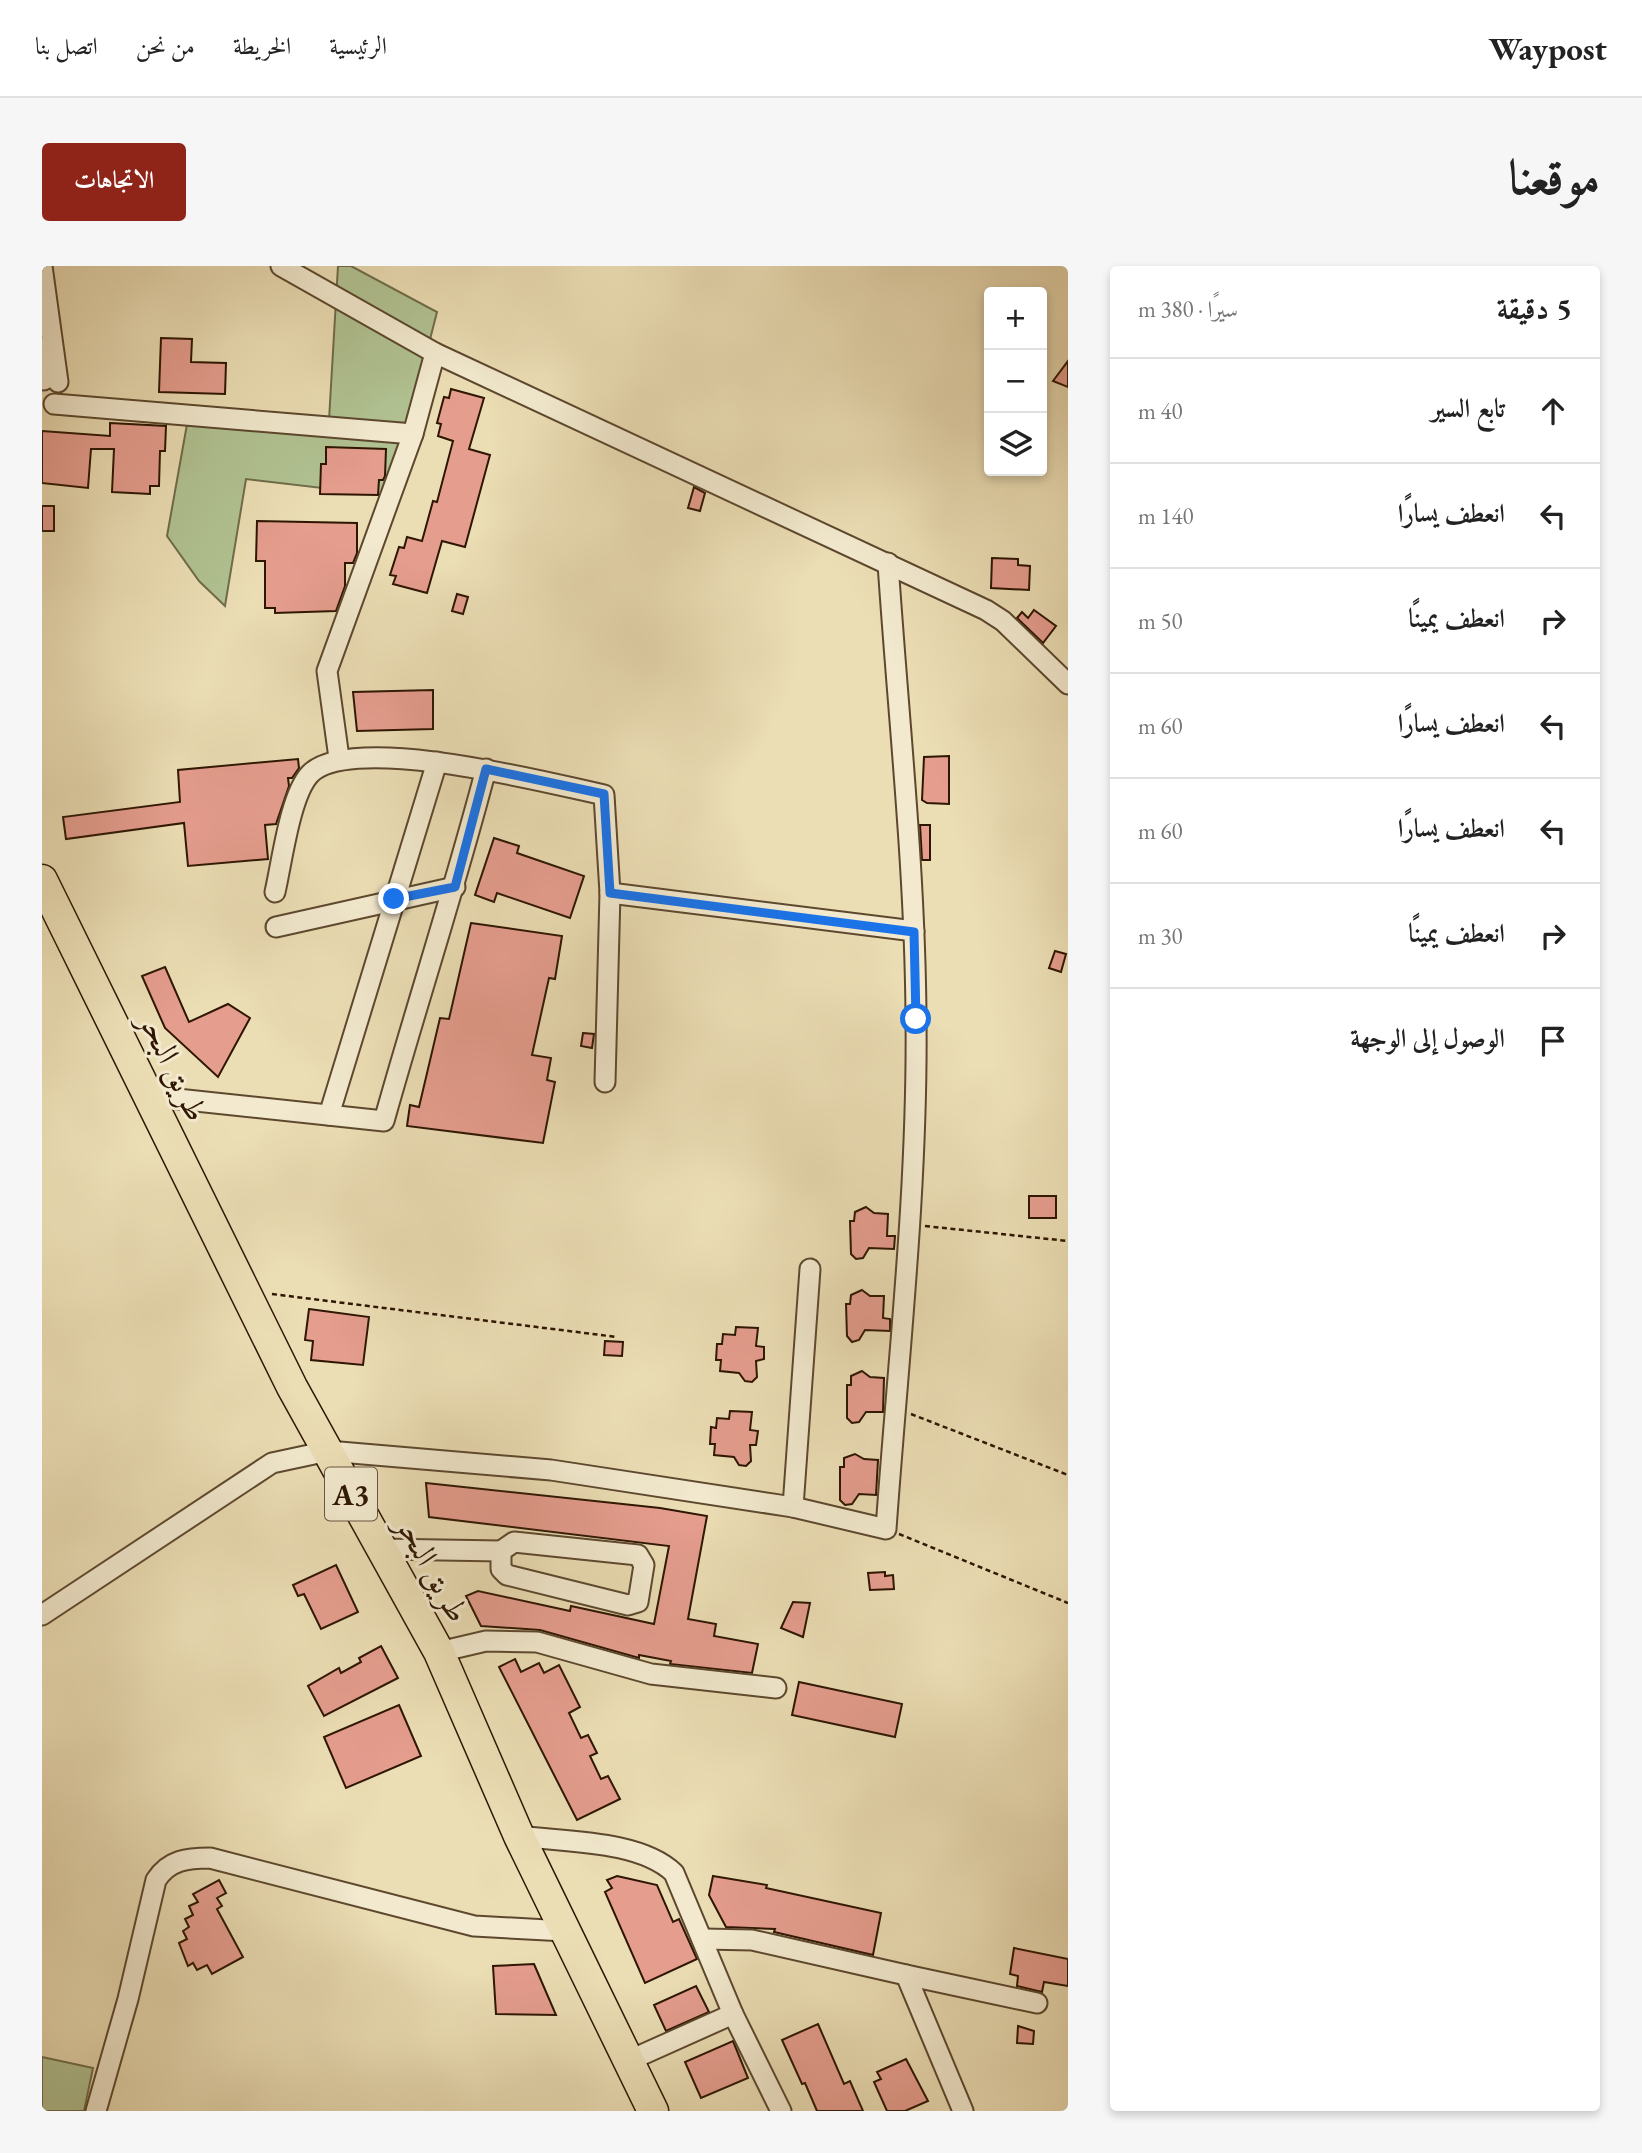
<!DOCTYPE html>
<html lang="ar">
<head>
<meta charset="utf-8">
<style>
	body { margin:0; font-family:"EB Garamond",Amiri,serif; background:#f6f6f6; color:#222; direction:rtl }
	.controls { position:absolute; right:21px; top:21px; display:grid; overflow:hidden; border-radius:7px; box-shadow:0 4px 10px #0003 }
	.controls button { width:63px; height:63px; display:grid; place-items:center; padding:0; border:0; border-bottom:2px solid #e0e0e0; background:#fff; color:#222; font:35px sans-serif }
	.stop { position:absolute; width:21px; height:21px; margin:-16px; border:5px solid #1a73e8; border-radius:50%; background:#fff }
	.stop.end { background:#1a73e8; border-color:#fff; box-shadow:0 2px 7px #0008 }
	.list { margin:0; padding:0; list-style:none }
	h2 { display:flex; justify-content:space-between; align-items:center; height:91px; margin:0; padding:0 28px; font-size:30px }
	h2 small { font-size:23px; font-weight:400; color:#767676 }
	.list li { display:grid; grid-template-columns:46px 1fr auto; gap:21px; align-items:center; box-sizing:border-box; height:105px; padding:0 28px; border-top:2px solid #e0e0e0 }
	.list b { display:block; font-size:26px; white-space:nowrap }
	.list em { font-size:23px; font-style:normal; color:#767676 }
	.icon { flex:none; width:38px; height:38px; fill:none; stroke:currentColor; stroke-width:2; stroke-linecap:round; stroke-linejoin:round }
	.map { position:relative; flex:none; width:1026px; height:1845px; overflow:hidden; direction:ltr; border-radius:7px }
	header { display:flex; align-items:center; gap:42px; box-sizing:border-box; height:98px; padding:0 35px; background:#fff; border-bottom:2px solid #e0e0e0 }
	header strong { font-size:33px }
	nav { display:flex; gap:38px; margin-inline-start:auto; font-size:24px }
	.intro { display:flex; align-items:center; justify-content:space-between; box-sizing:border-box; height:168px; padding:0 42px }
	h1 { margin:0; font-size:49px }
	.button { padding:18px 32px; border-radius:7px; background:#8f2418; color:#fff; font-size:24px; font-weight:700 }
	main { display:flex; gap:42px; padding:0 42px }
	aside { flex:1; background:#fff; border-radius:7px; box-shadow:0 4px 10px #0003 }
	.map>svg:first-child { display:block }
</style>
</head>
<body>
<header>
<strong>Waypost</strong>
<nav><a>الرئيسية</a><a>الخريطة</a><a>من نحن</a><a>اتصل بنا</a></nav>
</header>
<div class="intro"><h1>موقعنا</h1><a class="button">الاتجاهات</a></div>
<main>
<aside>
<h2>5 دقيقة<small>سيرًا · 380 m</small></h2>
<ul class="list">
<li><svg class="icon" aria-label="ahead" viewBox="0 0 24 24"><path d="M12 20V5M6 11l6-6 6 6"/></svg><div><b>تابع السير</b></div><em>40 m</em></li>
<li><svg class="icon" aria-label="left" viewBox="0 0 24 24"><path d="M17 20v-9H6M10 6l-5 5 5 5"/></svg><div><b>انعطف يسارًا</b></div><em>140 m</em></li>
<li><svg class="icon" aria-label="right" viewBox="0 0 24 24"><path d="M7 20v-9h11M14 6l5 5-5 5"/></svg><div><b>انعطف يمينًا</b></div><em>50 m</em></li>
<li><svg class="icon" aria-label="left" viewBox="0 0 24 24"><path d="M17 20v-9H6M10 6l-5 5 5 5"/></svg><div><b>انعطف يسارًا</b></div><em>60 m</em></li>
<li><svg class="icon" aria-label="left" viewBox="0 0 24 24"><path d="M17 20v-9H6M10 6l-5 5 5 5"/></svg><div><b>انعطف يسارًا</b></div><em>60 m</em></li>
<li><svg class="icon" aria-label="right" viewBox="0 0 24 24"><path d="M7 20v-9h11M14 6l5 5-5 5"/></svg><div><b>انعطف يمينًا</b></div><em>30 m</em></li>
<li><svg class="icon" aria-label="arrive" viewBox="0 0 24 24"><path d="M6 21V4h12l-3 4 3 4H6"/></svg><div><b>الوصول إلى الوجهة</b></div></li>
</ul>
</aside>
<div class="map">
<svg width="1026" height="1845" viewBox="0 0 1026 1845">
	<rect width="100%" height="100%" fill="#ebddb4"/>
	<filter id="stains"><feTurbulence type="fractalNoise" baseFrequency=".00286" numOctaves="4"/><feColorMatrix values="0 0 0 0 .2 0 0 0 0 .09 0 0 0 0 .02 0 0 0 .5 -.17"/></filter>
	<radialGradient id="worn" r=".72"><stop offset=".6" stop-color="#630" stop-opacity="0"/><stop offset="1" stop-color="#630" stop-opacity=".3"/></radialGradient>
	<g fill="#b1c292" stroke="#706c4a" stroke-width="2">
		<path d="M296 0H309L395 46 348 230 204 213 183 340 157 315 125 270 147 147 287 154Z"/>
		<path d="M0 1791 51 1802 42 1845H0Z"/>
	</g>
	<g fill="#e59d8e" stroke="#2e1602" stroke-width="2">
		<path d="M119 72 150 73 149 96 184 97 183 128 117 126Z"/>
		<path d="M1026 95V121L1011 115Z"/>
		<path d="M409 123 442 132 427 183 448 189 423 281 400 275 385 327 351 318 354 310 348 309 357 281 362 282 365 271 380 275 391 235 395 236 411 175 396 170 399 158 395 157 402 131 407 132Z"/>
		<path d="M68 157 124 160 123 185H118L117 220H108V228L70 226 72 183H49L46 222 0 217V165L68 170Z"/>
		<path d="M284 181 344 183 343 210 341 214H337L336 229 278 228 279 198H284Z"/>
		<path d="M652 221 663 227 658 245 646 242Z"/>
		<rect x="0" y="240" width="12" height="25"/>
		<path d="M215 255 315 257V287L311 297H303V320L294 345 233 347V342H223V295H214Z"/>
		<path d="M950 292 976 293V299L988 300 987 324 949 322Z"/>
		<path d="M415 328 426 331 421 348 410 345Z"/>
		<path d="M992 344 1014 360 1001 377 975 352 980 346 986 352Z"/>
		<path d="M391 424V463L315 465 311 426Z"/>
		<path d="M907 490V538L885 537 880 534 882 491Z"/>
		<path d="M256 493 257 502 250 512H246L247 520 234 558 223 559 226 593 146 600 142 557 24 573 21 551 138 536 136 504Z"/>
		<path d="M878 559H888V594H880Z"/>
		<path d="M452 572 477 580 475 587 542 610 528 652 455 627 452 636 433 629Z"/>
		<path d="M429 657 520 670 513 713 507 712 490 789 509 792 505 814 513 816 501 877 365 860 368 839 377 841 398 752 407 753Z"/>
		<path d="M1013 685 1024 688 1019 706 1007 702Z"/>
		<path d="M123 701 147 756 186 738 208 752 176 811 123 762 100 710Z"/>
		<path d="M541 767 552 768 550 782 539 780Z"/>
		<rect x="987" y="930" width="27" height="22"/>
		<path d="M824 941 832 947 846 948 845 970H853L852 983 827 982 821 992 814 993 809 988 808 955H812L813 946Z"/>
		<path d="M820 1024 828 1030H842L841 1052 848 1053V1065L823 1064 817 1074 810 1076 805 1070 804 1038H808L809 1029Z"/>
		<path d="M267 1043 327 1051 321 1099 269 1094 271 1075 263 1074Z"/>
		<path d="M694 1061 716 1062 714 1080 722 1081V1093L714 1095 715 1111 710 1116 703 1115 697 1107 678 1105 679 1094H674L675 1078H680L681 1068 693 1069Z"/>
		<path d="M563 1075 581 1076 580 1090 562 1089Z"/>
		<path d="M820 1105 828 1111 842 1112 841 1146H824L817 1156 810 1157 805 1152V1119H809V1110Z"/>
		<path d="M688 1145 710 1146 708 1164 716 1165 714 1179H708L709 1195 704 1200 697 1199 692 1191 672 1189 673 1178H668L669 1161 674 1162 675 1152 687 1153Z"/>
		<path d="M813 1188 822 1193 836 1194 834 1229 817 1228 810 1238 803 1239 798 1234V1201H802V1192Z"/>
		<path d="M384 1217 618 1242 665 1250 646 1353 674 1358 672 1370 716 1378 710 1407 628 1398 629 1395 597 1389V1392L498 1364 439 1360 424 1330 436 1325 528 1345 529 1340 612 1358 627 1280 387 1251Z"/>
		<path d="M294 1299 316 1346 279 1363 262 1328 256 1330 251 1319Z"/>
		<path d="M843 1306V1310L851 1309 852 1323 828 1324 826 1307Z"/>
		<path d="M751 1336 768 1337 761 1371 739 1362Z"/>
		<path d="M339 1380 356 1412 282 1450 266 1420 297 1402 299 1407 319 1396 317 1392Z"/>
		<path d="M473 1393 479 1406 497 1397 502 1407 517 1399 538 1441 527 1447 539 1472 546 1469 555 1487 548 1490 559 1513 566 1510 578 1533 535 1554 457 1401Z"/>
		<path d="M757 1416 860 1438 853 1471 750 1449Z"/>
		<path d="M357 1439 379 1490 304 1522 282 1471Z"/>
		<path d="M575 1610 615 1619 631 1656 637 1653 655 1693 603 1717 563 1626 570 1622 565 1614Z"/>
		<path d="M671 1610 725 1619 724 1622 839 1647 831 1689 732 1666 733 1663 684 1661 667 1629Z"/>
		<path d="M177 1614 184 1627 175 1632 180 1640 175 1643 201 1691 170 1708 165 1699 155 1704 151 1697 146 1700 137 1677 145 1673 141 1665 147 1661 143 1653 151 1649 147 1640 156 1636 151 1628Z"/>
		<path d="M972 1682 1026 1693V1720L1002 1716 1000 1726 975 1720 976 1710 968 1708Z"/>
		<path d="M492 1698 514 1749 454 1748 451 1700Z"/>
		<path d="M654 1720 667 1746 624 1765 612 1739Z"/>
		<path d="M776 1758 802 1818 808 1815 821 1845H775L763 1817 760 1818 740 1774Z"/>
		<path d="M976 1760 992 1765 991 1778 975 1777Z"/>
		<path d="M691 1775 706 1812 659 1832 643 1796Z"/>
		<path d="M864 1793 886 1835 863 1845H845L832 1816 839 1813 835 1806Z"/>
	</g>
	<g fill="none" stroke-linecap="round" stroke-linejoin="round">
		<defs>
			<g id="minor">
				<path d="M0 0 16 116"/>
				<path d="M239 0 393 87 944 344 961 355 1026 418"/>
				<path d="M2 114 3 94 8 78"/>
				<path d="M12 138 371 168"/>
				<path d="M297 492 285 405 371 168 393 87"/>
				<path d="M233 626C240 596 248 529 268 508 308 466 507 517 562 529L568 627 563 816"/>
				<path d="M568 627 872 665"/>
				<path d="M234 661 413 621"/>
				<path d="M107 830 342 855C375 737 413 622 444 503"/>
				<path d="M287 849 395 496"/>
				<path d="M751 1241 768 1003"/>
				<path d="M472 1276 596 1289 602 1299 596 1336 586 1339 465 1309 459 1303V1285Z"/>
				<path d="M339 1283 459 1285"/>
				<path d="M0 1349 230 1197 286 1185 509 1204 751 1241 844 1263C856 1094 876 922 874 751 873 600 856 448 846 297"/>
				<path d="M397 1386 444 1375 495 1376 609 1408 734 1422"/>
				<path d="M477 1570C522 1576 598 1574 632 1607L691 1748 739 1845"/>
				<path d="M662 1673 710 1674 864 1709 921 1845"/>
				<path d="M864 1709 995 1737"/>
				<path d="M586 1795 691 1748"/>
				<path d="M54 1845 86 1733 114 1614C127 1594 145 1592 168 1592L432 1660 523 1665"/>
			</g>
			<path id="highway" d="M0 614 250 1121 397 1386 477 1570 611 1845"/>
		</defs>
		<use href="#minor" stroke="#5d482e" stroke-width="23"/>
		<use href="#highway" stroke="#2e1602" stroke-width="33"/>
		<g stroke="#2e1602" stroke-width="2.5" stroke-dasharray="5 3.5" stroke-linecap="butt">
			<path d="M883 960 1026 975"/>
			<path d="M230 1028 575 1071"/>
			<path d="M869 1148 1026 1209"/>
			<path d="M857 1268 1026 1337"/>
		</g>
		<use href="#minor" stroke="#f2e9ce" stroke-width="19"/>
		<use href="#highway" stroke="#ebddb4" stroke-width="30"/>
	</g>
	<g fill="none" stroke-linecap="round" stroke-linejoin="round">
		<path stroke="#1a73e8" stroke-width="9" d="M352 633 413 621 444 503 562 528 568 627 872 666 874 753"/>
	</g>
	<g text-anchor="middle" dominant-baseline="central" stroke-width="6" stroke-linejoin="round" paint-order="stroke">
		<rect fill="#f2e9ce" stroke="#69553f" stroke-width="2" x="283" y="1201.5" width="52" height="53" rx="5"/>
		<g font-size="30" font-weight="bold" fill="#2e1602">
			<text x="309" y="1228">A3</text>
		</g>
		<g font-size="32" fill="#2e1602" stroke="#f2e9ce">
			<text transform="translate(132 801) rotate(64)">طريق البحر</text>
			<text transform="translate(391 1303) rotate(61)">طريق البحر</text>
		</g>
	</g>
	<rect width="100%" height="100%" filter="url(#stains)"/>
	<rect width="100%" height="100%" fill="url(#worn)"/>
</svg>
<div class="controls">
<button>+</button>
<button>−</button>
<button><svg class="icon" aria-label="layers" viewBox="0 0 24 24"><path d="M12 4l9 5-9 5-9-5zM3 14l9 5 9-5"/></svg></button>
</div>
<div class="stop" style="left:874px;top:753px"></div>
<div class="stop end" style="left:352px;top:633px"></div>
</div>
</main>
</body>
</html>
